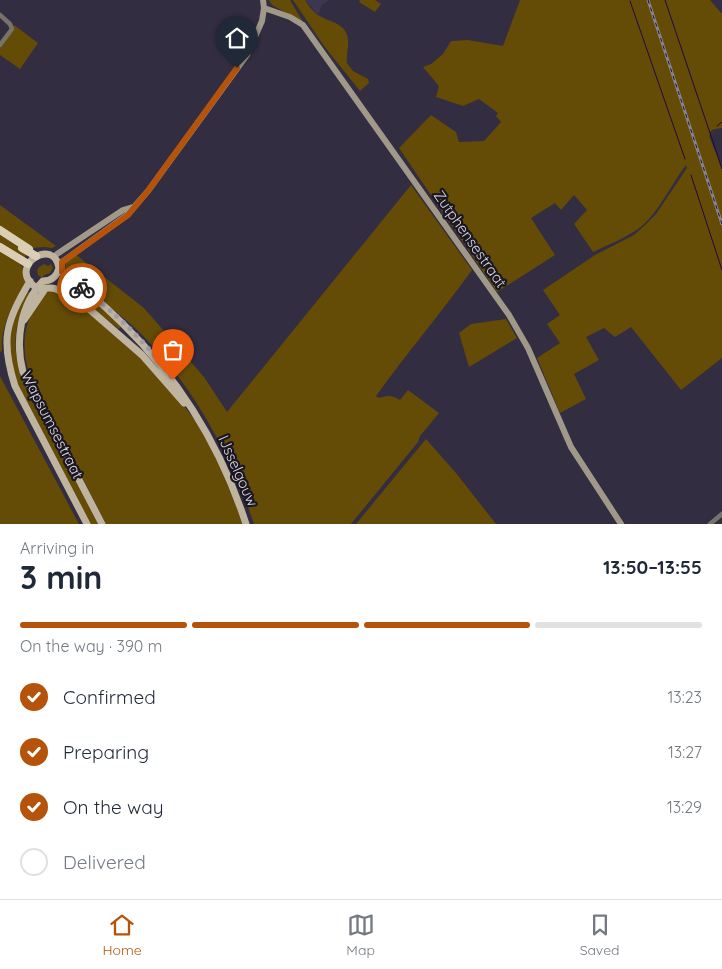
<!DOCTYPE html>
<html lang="en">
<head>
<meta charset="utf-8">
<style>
	:root { --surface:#fff; --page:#f2f2f3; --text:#1f2937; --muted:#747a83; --line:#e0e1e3; --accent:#b45309 }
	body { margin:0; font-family:Quicksand,sans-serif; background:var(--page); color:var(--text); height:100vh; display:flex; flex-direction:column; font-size:19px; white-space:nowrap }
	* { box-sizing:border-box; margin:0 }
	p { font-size:16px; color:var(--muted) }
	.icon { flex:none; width:28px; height:28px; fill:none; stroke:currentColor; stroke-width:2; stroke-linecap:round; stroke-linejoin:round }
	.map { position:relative; height:524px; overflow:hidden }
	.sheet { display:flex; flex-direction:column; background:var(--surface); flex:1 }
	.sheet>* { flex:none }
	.pin { position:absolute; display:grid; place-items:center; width:42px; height:42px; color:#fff; margin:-51px -21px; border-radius:50% 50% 50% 0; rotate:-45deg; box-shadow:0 0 5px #0007 }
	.pin .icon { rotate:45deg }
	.courier { position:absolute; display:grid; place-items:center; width:50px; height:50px; margin:-25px; border:4px solid #b45309; border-radius:50%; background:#fff; color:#222; box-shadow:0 1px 6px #0007 }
	.overview em { font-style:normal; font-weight:700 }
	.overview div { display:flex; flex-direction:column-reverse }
	.overview { display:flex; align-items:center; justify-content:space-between; height:85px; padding:0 20px }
	h1 { font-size:32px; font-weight:700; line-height:38px }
	.bar { display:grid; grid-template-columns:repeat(4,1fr); gap:8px 5px; align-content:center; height:60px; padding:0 20px }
	.bar i { height:6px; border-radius:4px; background:var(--line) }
	.bar .active { background:var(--accent) }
	.bar p { grid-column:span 4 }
	ol { padding:0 20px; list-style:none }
	li { display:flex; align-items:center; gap:15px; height:55px }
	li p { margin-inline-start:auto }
	li .icon { padding:5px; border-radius:50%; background:var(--accent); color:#fff; stroke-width:4 }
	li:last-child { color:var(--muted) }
	li i { width:28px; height:28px; border:2px solid var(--line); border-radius:50% }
	.menu { display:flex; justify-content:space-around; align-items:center; height:70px; border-top:1px solid var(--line); background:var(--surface); font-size:14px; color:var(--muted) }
	.menu a { display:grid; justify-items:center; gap:2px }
	.menu .active { color:var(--accent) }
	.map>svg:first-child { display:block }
	.built { fill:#3d3650 }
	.green { fill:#644b06 }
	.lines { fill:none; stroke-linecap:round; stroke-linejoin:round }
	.stream { stroke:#220742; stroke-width:1 }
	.street { stroke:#787369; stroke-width:4.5 }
	.secondary { stroke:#a09888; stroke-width:6 }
	.primary { stroke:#beb49f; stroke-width:7 }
	.highway { stroke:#daceb5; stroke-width:8 }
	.rail-casing { stroke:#888394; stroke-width:3 }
	.rail { stroke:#1a1720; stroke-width:1; stroke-dasharray:4; stroke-linecap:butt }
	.done { stroke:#a09cab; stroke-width:5; stroke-dasharray:0 9 }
	.route { stroke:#b45309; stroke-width:6 }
	.labels { text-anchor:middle; stroke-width:4.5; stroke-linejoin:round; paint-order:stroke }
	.street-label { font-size:15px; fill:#dad7e4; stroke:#1a1720 }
</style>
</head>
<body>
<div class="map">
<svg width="722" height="524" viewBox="0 0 722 524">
	<rect width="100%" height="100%" fill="#332d41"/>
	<!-- built -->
	<path class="built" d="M305 0H329L322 5 318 15Z"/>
	<!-- green -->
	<path class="green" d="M269 0H290L303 22 272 5Z
		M293 0H305C308 5 313 12 318 15 327 21 344 23 347 35 350 44 346 54 347 63L353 71 368 79 369 83 360 91 324 46Z
		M360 0H375L381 4 375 12 359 2Z
		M520 0H710L722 14V128L715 129 709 136 722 168V358L681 390 631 327 615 337 604 328 586 337 599 360 574 374 586 399 560 413 537 358 560 343 547 324 560 315 543 290 595 255 634 235 643 227 656 214 687 168 686 165C671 184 661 209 642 226 628 237 610 244 593 252L574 224 587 210 574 195 561 210 555 203 531 218 555 255 497 292 399 148 431 115 456 132 459 142 484 141 501 122 496 116 498 113 479 99 463 106 436 97 439 86 423 67 431 64 443 54 451 41 468 40 503 46Z
		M14 25 38 43 20 69 0 55V44Z
		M411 185 472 270C441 313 407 353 376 396L379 398C388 395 392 395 400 400L408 390 439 413 420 436 418 442 351 524H254C230 453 191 381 136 329 113 308 88 290 65 270L66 262 75 254 144 308 204 377 227 412Z
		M0 205 56 246 52 248 45 247 32 248 0 227Z
		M0 234 27 254 24 259 0 243Z
		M0 250 22 266 27 280C15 303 0 324 2 351L0 352Z
		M44 264 48 266 51 264 53 268 50 273 44 275 42 278 38 275 37 271 39 267Z
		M66 282 87 296 122 326 119 329 63 286Z
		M27 290 31 294C2 340 18 379 44 422 49 430 55 437 59 445 73 470 84 498 98 524H90L16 382 6 338Z
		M51 291 58 292 94 315 119 334 182 403 202 430 230 484 243 524H106L29 374C22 348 22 327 37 304 41 298 43 293 51 291Z
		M506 319 517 338 469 367 459 333 471 324Z
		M0 376 79 524H0Z
		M426 439 456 473 496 524H356Z"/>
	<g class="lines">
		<!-- stream -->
		<path class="stream" d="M665 0 710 133
			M630 1 685 159
			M717 126 722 122
			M713 130 710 133 722 169
			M691 175 722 270"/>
		<!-- street -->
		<path class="street" d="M0 15 10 24 12 29 0 45
			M710 524 722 514"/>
		<!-- secondary -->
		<path class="secondary" d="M263 0 264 8 290 17 303 25 509 315 528 348 571 447 621 524
			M57 254 123 210 133 207
			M62 262 127 215 148 191 247 55 262 21 264 8"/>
		<!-- primary -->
		<path class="primary" d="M62 272C70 280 81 285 89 293 101 303 112 313 123 324 181 381 221 447 246 524
			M30 281C6 322 0 339 15 386L87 524
			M81 302 142 355 184 403
			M83 305C73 301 66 293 56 289 49 286 42 291 34 286 8 266 54 236 59 268 57 276 52 281 43 281 20 305 15 341 23 372L102 524
			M24 320 45 289"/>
		<!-- highway -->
		<path class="highway" d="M0 230 29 249
			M0 247 28 264
			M22 248 36 256"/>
		<defs>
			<path id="rail" d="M648 0 722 224"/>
		</defs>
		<!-- rail casing -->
		<use href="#rail" class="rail-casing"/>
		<!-- rail -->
		<use href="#rail" class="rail"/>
	</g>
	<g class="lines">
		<!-- done -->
		<path class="done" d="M82 288C114 311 151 347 173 380"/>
		<!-- route -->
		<path class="route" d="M82 288 62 272V262L128 215 148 191 237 68"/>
	</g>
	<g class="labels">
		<!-- street labels -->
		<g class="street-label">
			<text transform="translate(470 239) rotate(55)" y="5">Zutphensestraat</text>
			<text transform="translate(52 425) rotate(63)" y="5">Wapsumsestraat</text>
			<text transform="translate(238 471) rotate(66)" y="5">IJsselgouw</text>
		</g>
	</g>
</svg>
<div class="pin" style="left:173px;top:380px;background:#ea580c"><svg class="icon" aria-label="bag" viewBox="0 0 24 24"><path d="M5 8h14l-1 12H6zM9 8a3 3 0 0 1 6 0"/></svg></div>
<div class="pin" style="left:237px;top:68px;background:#1f2937"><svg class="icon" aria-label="home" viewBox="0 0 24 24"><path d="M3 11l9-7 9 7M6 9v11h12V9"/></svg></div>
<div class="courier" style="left:82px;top:288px"><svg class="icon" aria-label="bike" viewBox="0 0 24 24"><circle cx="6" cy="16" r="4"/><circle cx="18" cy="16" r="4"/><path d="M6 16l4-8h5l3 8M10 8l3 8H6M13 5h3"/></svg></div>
</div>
<section class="sheet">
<div class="overview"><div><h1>3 min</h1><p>Arriving in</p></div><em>13:50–13:55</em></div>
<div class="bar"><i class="active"></i><i class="active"></i><i class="active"></i><i></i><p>On the way · 390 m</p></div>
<ol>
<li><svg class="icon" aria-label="check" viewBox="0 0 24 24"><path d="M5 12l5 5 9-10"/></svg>Confirmed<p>13:23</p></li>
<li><svg class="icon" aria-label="check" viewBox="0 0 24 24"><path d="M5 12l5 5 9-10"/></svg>Preparing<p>13:27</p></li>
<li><svg class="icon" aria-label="check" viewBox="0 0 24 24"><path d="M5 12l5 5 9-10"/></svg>On the way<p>13:29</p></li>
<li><i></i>Delivered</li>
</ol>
</section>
<nav class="menu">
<a class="active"><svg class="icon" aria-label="home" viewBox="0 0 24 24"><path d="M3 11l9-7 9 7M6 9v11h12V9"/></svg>Home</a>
<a><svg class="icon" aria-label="map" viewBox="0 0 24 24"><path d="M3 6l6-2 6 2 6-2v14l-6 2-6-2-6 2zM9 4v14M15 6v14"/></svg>Map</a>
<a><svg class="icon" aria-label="saved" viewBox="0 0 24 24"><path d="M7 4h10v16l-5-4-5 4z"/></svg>Saved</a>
</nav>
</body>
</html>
